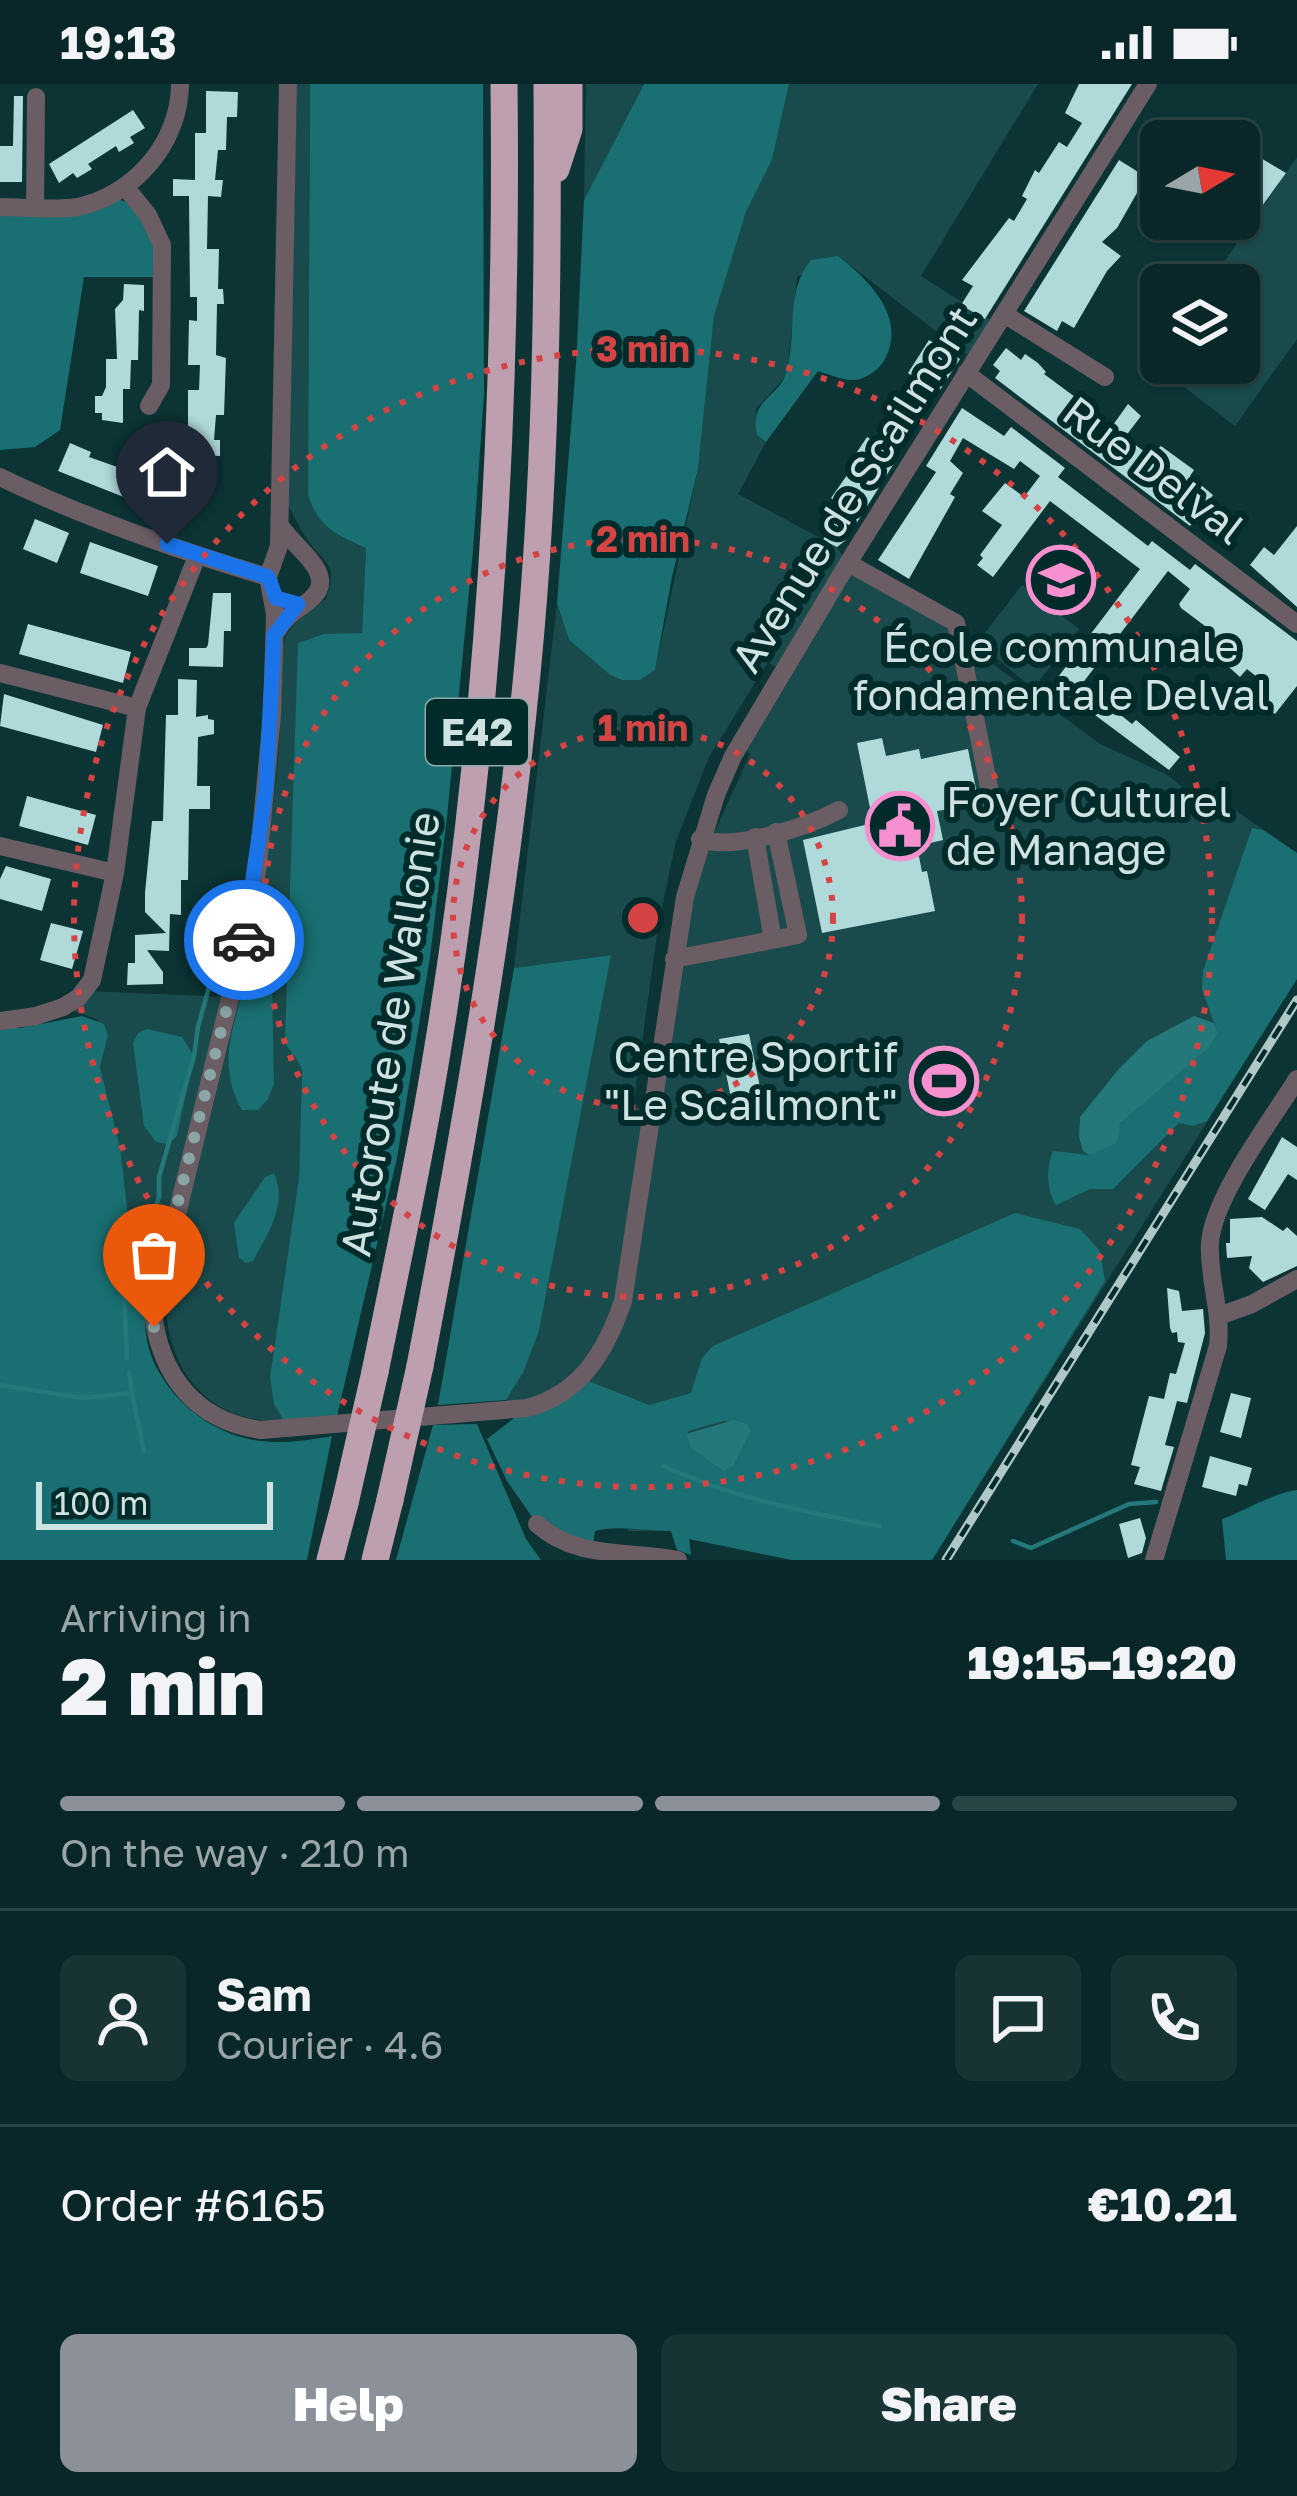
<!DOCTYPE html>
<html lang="en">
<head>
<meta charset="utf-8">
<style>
	:root { --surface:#092728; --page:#173334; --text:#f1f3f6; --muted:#99a5a8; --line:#294445; --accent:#8c9099 }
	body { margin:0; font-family:"Golos Text",sans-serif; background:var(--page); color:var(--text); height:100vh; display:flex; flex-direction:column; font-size:45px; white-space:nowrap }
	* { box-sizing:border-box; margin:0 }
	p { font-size:39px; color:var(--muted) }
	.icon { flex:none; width:66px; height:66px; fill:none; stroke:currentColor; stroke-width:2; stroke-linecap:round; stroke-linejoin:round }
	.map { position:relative; height:1476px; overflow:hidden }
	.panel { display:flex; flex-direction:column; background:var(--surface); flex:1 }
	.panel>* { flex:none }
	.needle { width:78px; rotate:80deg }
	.buttons { position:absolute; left:1140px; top:36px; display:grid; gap:24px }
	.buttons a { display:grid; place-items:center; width:120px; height:120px; border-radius:18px; background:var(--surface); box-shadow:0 3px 9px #0004,0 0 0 3px var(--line); font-size:60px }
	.scale { position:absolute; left:36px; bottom:30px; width:237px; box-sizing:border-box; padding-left:12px; border:6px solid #cee2e2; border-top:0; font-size:33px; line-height:42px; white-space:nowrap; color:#cee2e2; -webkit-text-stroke:9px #012a2b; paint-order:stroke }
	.pin { position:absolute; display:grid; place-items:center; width:102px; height:102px; color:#fff; margin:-123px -51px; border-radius:50% 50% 50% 0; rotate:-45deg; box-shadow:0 0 12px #0007 }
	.pin .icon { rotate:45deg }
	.courier { position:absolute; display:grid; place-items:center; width:120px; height:120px; margin:-60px; border:9px solid #1a73e8; border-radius:50%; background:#fff; color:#222; box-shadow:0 3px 15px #0007 }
	.summary em { font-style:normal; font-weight:800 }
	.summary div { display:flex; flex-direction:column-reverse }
	.summary { display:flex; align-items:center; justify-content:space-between; height:204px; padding:0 60px }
	h1 { font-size:78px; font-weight:800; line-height:90px }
	.bar { display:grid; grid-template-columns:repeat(4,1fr); gap:18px 12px; align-content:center; height:144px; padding:0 60px }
	.bar i { height:15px; border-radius:9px; background:var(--line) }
	.bar .current { background:var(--accent) }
	.bar p { grid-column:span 4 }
	.line { display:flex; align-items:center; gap:30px; padding:0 60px; border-top:3px solid var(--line) }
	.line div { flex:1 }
	.round { display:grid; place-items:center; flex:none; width:126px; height:126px; border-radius:18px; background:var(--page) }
	.primary-button { display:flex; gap:24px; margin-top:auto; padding:24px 60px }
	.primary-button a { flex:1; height:138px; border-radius:18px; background:var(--accent); color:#fff; font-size:48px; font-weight:800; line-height:138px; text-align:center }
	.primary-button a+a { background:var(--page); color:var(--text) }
	.status { display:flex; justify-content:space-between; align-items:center; height:84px; padding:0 60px; background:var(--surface); direction:ltr }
	.status svg { height:33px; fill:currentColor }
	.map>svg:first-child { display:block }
	.green { fill:#1a4b4c; fill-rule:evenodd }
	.forest { fill:#196f71; fill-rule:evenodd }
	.water { fill:#25787a }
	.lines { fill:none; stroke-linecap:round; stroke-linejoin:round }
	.stream { stroke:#25787a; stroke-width:4.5 }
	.building { fill:#b0d9da }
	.minor { stroke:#6a5d64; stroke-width:18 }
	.highway { stroke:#bd9fb0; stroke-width:27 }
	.rail-casing { stroke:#b0c7c7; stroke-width:9 }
	.rail { stroke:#012a2b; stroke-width:4.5; stroke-dasharray:14; stroke-linecap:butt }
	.highway-bridge { stroke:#bd9fb0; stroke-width:27 }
	.done { stroke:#8aa5a5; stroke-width:12; stroke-dasharray:0 21.6 }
	.route { stroke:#1a73e8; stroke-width:15 }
	.ring { fill:none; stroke:#d54444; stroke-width:6; stroke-dasharray:6 12 }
	.labels { text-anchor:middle; stroke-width:12; stroke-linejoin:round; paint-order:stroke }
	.shield { fill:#012a2b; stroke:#90abab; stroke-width:3 }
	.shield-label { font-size:39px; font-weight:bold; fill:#cee2e2 }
	.street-label { font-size:42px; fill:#cee2e2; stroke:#012a2b }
	.poi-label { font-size:42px; fill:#cee2e2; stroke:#012a2b }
	.centre { fill:#d54444; stroke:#012a2b; stroke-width:6 }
	.ring-label { font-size:36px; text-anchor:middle; font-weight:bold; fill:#d54444; stroke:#012a2b; stroke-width:12; stroke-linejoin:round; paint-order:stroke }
</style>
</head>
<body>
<div class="status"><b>19:13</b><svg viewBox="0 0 49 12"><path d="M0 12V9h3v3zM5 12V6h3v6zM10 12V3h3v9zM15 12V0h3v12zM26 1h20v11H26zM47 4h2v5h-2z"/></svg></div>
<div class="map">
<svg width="1297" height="1476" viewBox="0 0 1297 1476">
	<rect width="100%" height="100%" fill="#0c3435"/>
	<!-- green -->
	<path class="green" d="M297 0H310L308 411C319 443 335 452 366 464L362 550H324L289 967 299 974 302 986 299 1093 270 1293 284 1337C205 1340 162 1280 166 1206 211 1026 264 847 279 661 281 636 278 570 286 552 294 536 312 524 326 515 339 478 324 480 307 455 299 444 294 431 287 420Z
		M586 0H644L584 116Z
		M789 0H1038L921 192 997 240 974 276 838 172 797 193 787 291 756 325 757 351 766 358 738 410 837 463 848 479 956 539 961 556 1100 660 1166 690 1193 712 1212 710 1297 769V895L932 1476H792L689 1455 691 1471 677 1466 671 1447H629L526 1326 506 1328V1316L523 1289 539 1247 610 871 514 884 557 519 569 556 609 590 655 586 698 385 714 232 746 128 772 76ZM768 578 783 588 740 661 750 670 685 813 649 1025 633 1023 658 843 676 757 709 673Z
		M1297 73V255L1235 342 1153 279 1161 268V279H1239V201H1208Z
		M1022 501 1079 545 1033 605 978 558Z
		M85 907 230 913 162 1183 152 1161 129 1138 120 1063 100 983 108 952 96 935 63 923Z"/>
	<!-- forest -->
	<path class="forest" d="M310 0H483L484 310 473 466 447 733 430 873 397 1074 337 1332 284 1337 274 1320 270 1293 299 1093 302 986C298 973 290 970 285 958L298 559 324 550 362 549 366 464C336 451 319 444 308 411Z
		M644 0H789L772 76 746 128 714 232 698 385 672 493 655 586 640 596H622L609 590 569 556 557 519 576 280 584 116Z
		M117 115C154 124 156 162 159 193H84L60 346 35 363 0 366V130Z
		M838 172C869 196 907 233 885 275 880 285 866 295 855 296 844 297 828 290 818 287L766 358 757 351C749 313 780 315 787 286 797 248 785 207 811 176Z
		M1252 744 1263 746 1297 769V895L1207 1037 1193 1042 1179 1039 1113 1105H1090L1056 1121C1046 1105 1046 1083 1053 1067L1089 1071 1128 1031 1210 963 1218 949 1202 906 1203 887Z
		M611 871 539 1247 523 1289 506 1316 438 1321 514 884Z
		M257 887 265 888 272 899 274 1000 268 1015 258 1026H242C216 980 234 943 246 895Z
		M82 932 104 940 108 952 100 983 120 1063 129 1138 152 1161 162 1183C157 1197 148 1213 146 1227 138 1287 194 1344 249 1355 276 1361 305 1357 332 1352L307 1476H0V944H20Z
		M147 945 182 953 194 972 177 1052 169 1060 156 1058 144 1042 133 959 138 949Z
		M274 1089C288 1119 268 1150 253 1177L246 1179 239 1174 234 1139 265 1093Z
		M1015 1129 1080 1145 1100 1167 1105 1197 932 1476H792L689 1455 691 1471 677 1466 671 1447C646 1447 618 1441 595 1447L592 1468 537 1440 507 1397 487 1355 527 1324 581 1294 649 1321 691 1309 702 1274 713 1262ZM723 1337 747 1340 751 1347 734 1381C716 1374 685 1369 688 1347Z
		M477 1340 526 1455 541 1476H396L433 1341Z
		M1297 1406V1476H1226L1222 1435C1244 1427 1275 1408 1297 1406Z"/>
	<!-- water -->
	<path class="water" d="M1194 932 1214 939 1218 949 1210 963 1120 1039 1117 1059 1089 1071 1083 1067 1079 1053 1080 1033 1118 986 1147 957Z
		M734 1336 747 1340 751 1347 734 1381 724 1387 691 1364 686 1350Z"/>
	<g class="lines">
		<!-- stream -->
		<path class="stream" d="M127 1274 124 1210 159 1113V1093L194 972 198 943 223 852
			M129 1289 132 1307
			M0 1301 82 1314 132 1309 144 1368
			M663 1382C733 1414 804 1428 880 1442
			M1013 1457 1031 1464 1129 1420 1156 1418"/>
	</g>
	<!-- building -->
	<path class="building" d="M1079 0H1132L985 235 961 221 973 202 962 196 1009 134 1014 137 1027 115 1022 112 1035 86 1039 89 1059 58 1067 63 1082 39 1065 29Z
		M206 7 238 8 237 33H227L226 66H218L215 96H223L221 113 208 112 207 165H219L218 205H223L224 220H217L216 271 226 274 224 331H216L214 356H220V372L188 371V306H199L200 281H188L189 236 197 237V213H190L189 112H173V95L195 96V49H206Z
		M14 12H23L22 98H0V62H13Z
		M133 26 145 44 130 53 134 59 119 68 116 62 88 80 92 85 77 94 73 89 59 99 49 80Z
		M1239 61 1286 89 1252 136 1239 127Z
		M1152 74 1161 79V95L1153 110 1141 102 1117 144 1102 158 1121 172 1107 187 1074 244 1062 237 1057 247 1024 227 1119 76 1143 91Z
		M124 200 144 201V227L139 226 138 276H131L130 305H123V339L102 336V329H95V312H102L106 303V275H117L115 225 123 216Z
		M929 256 960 275 938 309 908 289Z
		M1006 264 1021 276 1025 270 1038 279 1046 288 1044 290 1075 313 1078 325 1108 348 1128 320 1141 332 1125 353 1150 372 1161 362 1194 386 1190 392 1213 411 1190 442 995 294 1000 287 993 281Z
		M962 324 1004 352 1011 343 1065 384 1058 393 1148 462 1152 457 1190 486 1195 480 1297 557V602L1275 630 1258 616 1268 602 1247 585 1240 593 1203 560 1213 548 1181 524 1179 520 1190 505 1168 487 1082 600 1132 640 1136 636 1180 673 1169 686 1072 614 1068 620 1049 605 1140 485 1050 417 993 493 977 481 983 474 980 471 1002 441 982 427 1005 399 1024 413 1040 392 1020 377 1014 385 963 354 950 377 963 389 950 410 955 413 909 495 878 476 936 388 926 382Z
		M867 353 898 373 846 456 837 463 823 456 836 434 832 431 838 419 831 414 857 377 853 374Z
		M70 359 91 368 89 373 123 385 121 392 165 408 159 427 58 387Z
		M35 435 69 449 57 479 23 465Z
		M1297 442V523L1250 481 1264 463 1274 471Z
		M90 458 158 482 148 512 80 489Z
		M213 509H231V547H224L223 583 189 582V564H206L208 561Z
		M28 540 131 568 123 599 19 570Z
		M178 595 197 596 196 633 208 631V635L214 636V650L198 653 197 702H210V725H189L188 796H181V831L170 830 169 867 147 866 163 888V900L127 901 128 879H135V851L166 849 145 828V809L152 737H163L166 631H178Z
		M4 610 103 641 96 668 0 642Z
		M882 654 886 672 919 665 921 675 968 665 979 720 937 727 943 756 917 762 922 788 927 787 935 827 822 849 803 756 873 739 857 659Z
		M27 712 96 731 88 761 19 742Z
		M6 782 51 795 42 827 0 815V795Z
		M51 839 83 847 72 885 40 876Z
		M749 950 761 1008 731 1014 719 955Z
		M1282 1053 1297 1063V1096L1288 1090 1265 1126 1248 1115Z
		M1262 1133 1283 1147 1287 1143 1297 1152V1182L1263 1198 1249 1184 1252 1172 1227 1174 1226 1159H1230V1135Z
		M1167 1204 1179 1207 1182 1227 1203 1225 1205 1249 1187 1319 1177 1317 1165 1361 1174 1363 1161 1407 1134 1400 1140 1383 1131 1381 1149 1312 1164 1315 1170 1289 1176 1290 1185 1259 1178 1258 1177 1248 1172 1249 1170 1244Z
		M1231 1309 1251 1314 1241 1354 1220 1348Z
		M1210 1372 1252 1384 1247 1402 1239 1400 1236 1412 1202 1403Z
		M1140 1434 1146 1454 1142 1469 1128 1474 1119 1440Z"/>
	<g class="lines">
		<!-- minor -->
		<path class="minor" d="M288 0 279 462 268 493 275 530 272 631 258 781 244 857 153 1228C160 1292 196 1337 261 1346L527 1324C581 1310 606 1267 623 1217L685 813 716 711 733 672 848 479 1148 0
			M126 104 148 131 162 161 161 301 149 322
			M0 123C25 123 53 127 77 123 134 112 180 58 180 0
			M35 124 36 13
			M1004 230 1105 293
			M966 289 1297 540
			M0 393C85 434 177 466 268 493
			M848 479 956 539 993 723
			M277 547C287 529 299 526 312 514 339 489 291 462 280 441
			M0 589 137 624
			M755 753 773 856
			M700 755C734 767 807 743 839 726
			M0 762 115 789
			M674 875 798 851 776 748
			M0 937 36 932 63 923 78 914 92 896 115 789 137 624 197 472
			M1219 1232 1252 1220 1297 1195
			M537 1440C577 1476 628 1466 678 1476
			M1154 1476 1218 1262C1222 1227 1208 1194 1210 1159 1213 1113 1271 1037 1297 995"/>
		<!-- highway -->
		<path class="highway" d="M556 85 569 45V0
			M420 1282C469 1026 514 769 534 509 547 340 548 170 547 0
			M375 1288C393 1199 412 1110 428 1021 488 684 508 341 504 0
			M330 1476 345 1419
			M375 1476 390 1416"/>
		<defs>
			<path id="rail" d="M946 1476 1297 916"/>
		</defs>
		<!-- rail casing -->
		<use href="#rail" class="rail-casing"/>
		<!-- rail -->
		<use href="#rail" class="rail"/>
		<!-- highway-bridge -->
		<path class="highway-bridge" d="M390 1416 420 1282
			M345 1419 375 1288"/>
	</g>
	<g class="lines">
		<!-- done -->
		<path class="done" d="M154 1243V1213L244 856"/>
		<!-- route -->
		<path class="route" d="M167 460 268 493 276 514 298 520 274 551 266 704 244 856"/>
	</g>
	<!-- distance rings -->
	<g class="ring">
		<circle cx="643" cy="834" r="190"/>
		<circle cx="643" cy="834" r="379"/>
		<circle cx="643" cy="834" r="569"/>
	</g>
	<!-- icons -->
	<defs>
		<symbol id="school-ring" viewBox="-11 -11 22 22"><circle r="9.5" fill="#012a2b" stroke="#f690cf" stroke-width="1.5"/><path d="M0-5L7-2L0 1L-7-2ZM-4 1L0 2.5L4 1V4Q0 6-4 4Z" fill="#f690cf"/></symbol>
		<symbol id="civic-ring" viewBox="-11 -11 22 22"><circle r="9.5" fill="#012a2b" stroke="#f690cf" stroke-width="1.5"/><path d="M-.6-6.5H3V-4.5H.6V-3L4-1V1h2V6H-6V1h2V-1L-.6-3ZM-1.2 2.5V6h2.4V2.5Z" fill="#f690cf"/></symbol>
		<symbol id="stadium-ring" viewBox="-11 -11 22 22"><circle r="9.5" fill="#012a2b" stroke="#f690cf" stroke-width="1.5"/><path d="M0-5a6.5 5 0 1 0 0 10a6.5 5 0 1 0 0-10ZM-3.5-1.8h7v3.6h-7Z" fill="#f690cf"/></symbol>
	</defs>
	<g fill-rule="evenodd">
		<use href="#school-ring" x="1023" y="458" width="76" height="76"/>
		<use href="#civic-ring" x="862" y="704" width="76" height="76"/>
		<use href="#stadium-ring" x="906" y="959" width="76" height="76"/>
	</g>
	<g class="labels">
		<!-- shield labels -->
		<rect class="shield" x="426" y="615" width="102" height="66" rx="9"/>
		<g class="shield-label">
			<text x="477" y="662">E42</text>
		</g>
		<!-- street labels -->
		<g class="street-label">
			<text transform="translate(1154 386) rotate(37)" y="15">Rue Delval</text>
			<text transform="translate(854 405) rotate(-58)" y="15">Avenue de Scailmont</text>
			<text transform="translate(390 950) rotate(-81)" y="15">Autoroute de Wallonie</text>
		</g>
		<!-- poi labels -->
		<g class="poi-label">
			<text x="1061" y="578">École communale<tspan x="1061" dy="48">fondamentale Delval</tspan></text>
			<text x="946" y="733" text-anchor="start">Foyer Culturel<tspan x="946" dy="48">de Manage</tspan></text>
			<text x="898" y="988" text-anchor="end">Centre Sportif<tspan x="898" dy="48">"Le Scailmont"</tspan></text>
		</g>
	</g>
	<circle cx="643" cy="834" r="18" class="centre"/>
	<g class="ring-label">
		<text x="643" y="278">3 min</text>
		<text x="643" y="468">2 min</text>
		<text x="643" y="657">1 min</text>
	</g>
</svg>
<div class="buttons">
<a><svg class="needle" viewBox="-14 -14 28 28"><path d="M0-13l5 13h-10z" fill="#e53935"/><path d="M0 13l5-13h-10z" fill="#99a5a8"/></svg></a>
<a><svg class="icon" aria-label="layers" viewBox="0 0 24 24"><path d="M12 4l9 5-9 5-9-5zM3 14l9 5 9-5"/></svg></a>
</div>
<div class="scale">100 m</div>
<div class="pin" style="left:154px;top:1243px;background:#ea580c"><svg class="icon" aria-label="bag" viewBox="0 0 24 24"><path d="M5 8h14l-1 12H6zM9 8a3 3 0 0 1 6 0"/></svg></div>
<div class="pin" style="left:167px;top:460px;background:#1f2937"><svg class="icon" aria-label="home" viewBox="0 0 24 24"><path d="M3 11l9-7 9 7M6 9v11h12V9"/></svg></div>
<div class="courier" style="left:244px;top:856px"><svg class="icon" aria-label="car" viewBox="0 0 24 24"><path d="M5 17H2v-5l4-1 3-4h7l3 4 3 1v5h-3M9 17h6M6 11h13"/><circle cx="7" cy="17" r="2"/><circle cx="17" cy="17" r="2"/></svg></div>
</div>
<section class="panel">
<div class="summary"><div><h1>2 min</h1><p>Arriving in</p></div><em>19:15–19:20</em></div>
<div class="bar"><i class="current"></i><i class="current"></i><i class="current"></i><i></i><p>On the way · 210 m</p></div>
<div class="line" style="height:216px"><a class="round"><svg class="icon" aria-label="person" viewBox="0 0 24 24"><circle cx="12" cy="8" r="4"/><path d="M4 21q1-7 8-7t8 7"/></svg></a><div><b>Sam</b><p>Courier · 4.6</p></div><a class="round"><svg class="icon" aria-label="chat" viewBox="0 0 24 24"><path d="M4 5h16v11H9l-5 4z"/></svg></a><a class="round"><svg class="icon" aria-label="phone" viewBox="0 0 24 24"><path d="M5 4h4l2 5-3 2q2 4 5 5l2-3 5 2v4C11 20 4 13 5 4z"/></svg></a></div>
<div class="line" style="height:156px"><div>Order #6165</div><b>€10.21</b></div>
<div class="primary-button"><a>Help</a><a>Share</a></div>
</section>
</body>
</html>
